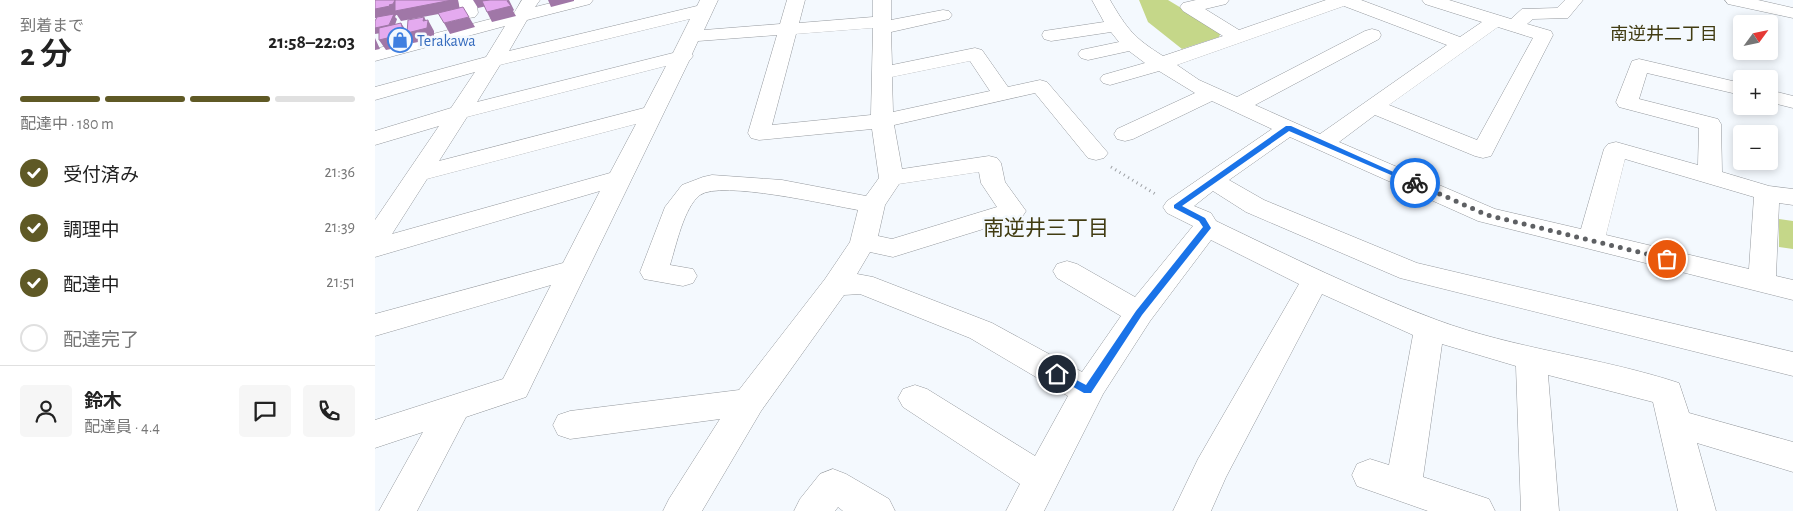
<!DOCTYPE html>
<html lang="ja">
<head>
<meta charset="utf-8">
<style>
	:root { --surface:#fff; --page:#f6f6f6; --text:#222; --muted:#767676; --line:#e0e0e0; --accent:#5f5925 }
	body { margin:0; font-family:"Alegreya Sans","Noto Sans JP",sans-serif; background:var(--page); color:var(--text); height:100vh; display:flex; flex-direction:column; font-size:19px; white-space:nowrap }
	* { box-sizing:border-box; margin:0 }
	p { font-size:16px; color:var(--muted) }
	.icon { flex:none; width:28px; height:28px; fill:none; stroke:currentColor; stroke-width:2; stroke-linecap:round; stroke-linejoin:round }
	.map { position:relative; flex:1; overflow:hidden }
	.drawer { display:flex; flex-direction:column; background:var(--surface); width:375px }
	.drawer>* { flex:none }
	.needle { width:32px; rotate:57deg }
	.tools { position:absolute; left:1358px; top:15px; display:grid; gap:10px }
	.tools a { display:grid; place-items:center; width:45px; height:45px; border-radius:5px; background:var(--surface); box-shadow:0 2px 8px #0003; font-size:25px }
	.pin { position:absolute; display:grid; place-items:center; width:42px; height:42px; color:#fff; margin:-21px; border:2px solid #fff; border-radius:50%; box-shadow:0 1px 5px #0007 }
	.courier { position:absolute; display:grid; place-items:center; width:50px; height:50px; margin:-25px; border:4px solid #1a73e8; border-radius:50%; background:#fff; color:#222; box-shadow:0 1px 6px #0007 }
	.overview em { font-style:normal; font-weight:600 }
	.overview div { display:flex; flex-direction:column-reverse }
	.overview { display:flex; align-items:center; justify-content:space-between; height:85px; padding:0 20px }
	h1 { font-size:32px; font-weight:600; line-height:38px }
	.bar { display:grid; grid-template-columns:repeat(4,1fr); gap:8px 5px; align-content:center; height:60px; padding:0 20px }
	.bar i { height:6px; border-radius:4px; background:var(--line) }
	.bar .current { background:var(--accent) }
	.bar p { grid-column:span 4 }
	.line { display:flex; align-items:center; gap:12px; padding:0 20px; border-top:1px solid var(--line) }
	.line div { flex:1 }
	.round { display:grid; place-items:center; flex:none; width:52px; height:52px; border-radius:5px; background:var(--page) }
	ol { padding:0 20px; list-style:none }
	li { display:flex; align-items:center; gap:15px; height:55px }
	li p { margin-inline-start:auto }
	li .icon { padding:5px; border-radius:50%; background:var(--accent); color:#fff; stroke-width:4 }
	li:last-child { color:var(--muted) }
	li i { width:28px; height:28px; border:2px solid var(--line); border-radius:50% }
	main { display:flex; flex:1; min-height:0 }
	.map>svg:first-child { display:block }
	.green { fill:#c5d789 }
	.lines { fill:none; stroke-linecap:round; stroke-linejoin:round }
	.minor-casing { stroke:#95999e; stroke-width:1 }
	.path { stroke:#9da0a4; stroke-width:3; stroke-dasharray:1 4; stroke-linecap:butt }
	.minor { fill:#fff; fill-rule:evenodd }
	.shaded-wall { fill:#a077a7 }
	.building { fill:#e4aaef; stroke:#a077a7 }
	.route { fill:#1a73e8 }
	.done { stroke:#5e6063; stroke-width:5; stroke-dasharray:0 9 }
	.labels { text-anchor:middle; stroke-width:5; stroke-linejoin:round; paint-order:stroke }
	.far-shop-label { font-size:16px; fill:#366cbe; stroke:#f4f9fe; text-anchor:start }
	.far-neighbourhood-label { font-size:18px; fill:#413c12; stroke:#f4f9fe }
	.neighbourhood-label { font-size:21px; fill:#413c12; stroke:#f4f9fe }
</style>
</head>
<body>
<main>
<section class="drawer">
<div class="overview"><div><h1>2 分</h1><p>到着まで</p></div><em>21:58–22:03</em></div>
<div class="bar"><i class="current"></i><i class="current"></i><i class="current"></i><i></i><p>配達中 · 180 m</p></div>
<ol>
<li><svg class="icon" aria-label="check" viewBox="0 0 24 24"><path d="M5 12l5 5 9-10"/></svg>受付済み<p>21:36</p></li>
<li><svg class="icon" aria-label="check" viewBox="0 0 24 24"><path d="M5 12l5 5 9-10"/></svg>調理中<p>21:39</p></li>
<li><svg class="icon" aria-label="check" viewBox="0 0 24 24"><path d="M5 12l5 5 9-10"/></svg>配達中<p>21:51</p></li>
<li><i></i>配達完了</li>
</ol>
<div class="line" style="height:90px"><a class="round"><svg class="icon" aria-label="person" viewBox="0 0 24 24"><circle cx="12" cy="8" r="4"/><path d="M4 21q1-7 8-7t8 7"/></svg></a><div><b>鈴木</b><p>配達員 · 4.4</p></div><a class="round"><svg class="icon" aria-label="chat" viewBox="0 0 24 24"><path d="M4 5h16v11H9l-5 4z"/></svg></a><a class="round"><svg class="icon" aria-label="phone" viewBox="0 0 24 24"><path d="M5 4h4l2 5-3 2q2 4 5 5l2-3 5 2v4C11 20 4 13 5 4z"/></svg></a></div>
</section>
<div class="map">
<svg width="1418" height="511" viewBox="0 0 1418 511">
	<rect width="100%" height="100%" fill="#f4f9fe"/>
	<!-- green -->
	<path class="green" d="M764 0H793L846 32 844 37 807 49 773 22Z
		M1404 219 1418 221V249L1404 247Z"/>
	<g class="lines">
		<defs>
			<path id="minor" d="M83 0H101L103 13 100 17 94 18 88 17 85 13Z
				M147 0H165L160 7 188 0H218L215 4 152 20 134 51 322 6 325 0H343L329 30 405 24 412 0H430L424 23 498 17V0H516V20L568 10 574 11 577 15 574 19 516 32 517 65 600 48 607 50 633 87 665 80 672 82 733 153 729 158 721 160 713 158 660 93 519 125 527 169 614 156 622 158 626 163 630 182 651 211 647 217 518 257 495 252 482 274 498 277 617 323 707 372 746 316 682 278 678 271 682 264 692 261 702 264 760 297 818 226 792 213 788 207 792 201 897 129 837 101 758 139 750 141 742 139 739 134 742 129 820 93 784 71 735 85 728 83 725 79 728 75 770 63 754 51 713 60 706 58 703 54 706 50 744 42 736 32 676 41 669 39 667 35 669 31 729 22 717 0H735C752 29 759 38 788 56L848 36 808 11 805 7 808 3 821 0H854L851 4 830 9 864 30 951 0H986L1085 37 1107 22 1050 4 1047 0H1074L1136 19 1147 9 1182 8 1190 0H1208L1193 18 1158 19 1152 24 1176 31 1178 35 1116 156 1108 158 1100 156 1000 115 964 142 1120 209 1206 229 1229 149 1233 144 1241 142 1323 165 1324 128 1244 107 1241 102 1257 61 1264 59 1366 83V95L1272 73 1264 99 1343 119 1346 124 1347 172 1394 186 1418 189V205L1404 203 1401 276 1418 280V300L1103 221 915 137 854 180 889 200 1042 263 1418 352V376L1025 278 871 212 838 191 819 206 836 213 841 221C914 256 987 292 1062 320 1140 349 1225 357 1304 383L1314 413 1418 442V472L1322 443 1341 511H1303L1278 402 1173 375 1184 511H1146L1141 366 1067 344 1048 477 1114 499 1120 511H1053L982 486 977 475 982 464 995 459 1014 465 1038 335 947 294 851 477 836 511H798L823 459 924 284 836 240 775 321 728 394 669 511H631L645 484 528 407 523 398 528 389 540 385 552 389 660 456 693 396 595 338 485 294 469 295 386 411 327 511H288L294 499 345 419 195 439 183 435 178 425 183 415 195 411 364 390 450 279 475 242 483 210C454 205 346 180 325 195 309 207 301 246 295 265L318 269 322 276 318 283 308 286 269 279 265 272 290 207 307 185 328 177 337 175 407 180 491 196 504 178 497 129 384 140 376 138 373 133 402 35 323 41 317 54 318 56 314 61 151 397 91 417 42 511H4L48 432 0 448V420L128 379 176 285 0 336V314L188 263 225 191 0 257V220L64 126 0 145V131L76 108 100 72 0 100V87L111 57 130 26 0 61V49L139 13ZM969 6 1072 45 945 134 880 105 1004 39 1006 35 1004 31 997 29 990 31 862 97 824 80 802 65ZM315 19 298 53 102 102 125 65ZM1123 27 1158 38 1102 140 1014 105ZM498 28 496 115 397 125 421 34ZM595 61 615 91 518 112 517 77ZM291 66 269 108 64 161 92 117ZM261 124 235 173 17 234 52 179ZM1250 159 1379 197 1374 269 1231 235ZM604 172 606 183 622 207 517 239 503 236 510 205 524 184Z
				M1350 0H1383L1418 8V18L1353 4Z
				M1394 90 1418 96V108L1394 102Z
				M458 469 471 474 514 499 520 511H468L463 507 460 511H419L425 499 445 474Z"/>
		</defs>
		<!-- minor casing -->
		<use href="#minor" class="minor-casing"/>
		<!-- path -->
		<path class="path" d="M736 167 782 195"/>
		<!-- minor -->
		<use href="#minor" class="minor"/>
	</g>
	<!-- shaded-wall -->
	<path class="shaded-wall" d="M0 0H83L85 10 26 21 22 15H21L20 17 22 19 18 31 0 34V28L4 18H0Z
		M98 0H129V2L103 8Z
		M134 0 139 10 138 11 141 16 117 22 112 12Z
		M173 0H199V1L176 7Z
		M49 17 53 24V20L59 31V39L38 43 33 34 36 45 11 50 4 40 26 23 32 32Z
		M94 17 100 27 75 34 69 23Z
		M0 38 5 49 0 50Z"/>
	<!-- building -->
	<path class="building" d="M0 0H20L18 4 14 5 15 6 0 9Z
		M20 0H77L20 11Z
		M115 0H134L132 1 136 6 112 12 107 1Z
		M88 7 94 17 69 23 63 13Z
		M19 14 14 25 0 28V21L2 17Z
		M49 17 48 21 53 20 52 28 32 33 33 20Z
		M26 23 29 34 4 40V28Z"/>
	<!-- route -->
	<path class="route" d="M911 126H916L1043 183 1037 184 914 131 807 206 830 218 836 228 767 315 716 393H709L679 376 677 374 682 370 711 385 761 311 828 227 824 221 799 208V205Z"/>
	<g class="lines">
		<!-- done -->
		<path class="done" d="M1040 183 1112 215 1292 259"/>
	</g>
	<!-- icons -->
	<defs>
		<symbol id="shop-ring" viewBox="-11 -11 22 22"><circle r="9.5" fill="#f4f9fe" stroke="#3f7fe0" stroke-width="1.5"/><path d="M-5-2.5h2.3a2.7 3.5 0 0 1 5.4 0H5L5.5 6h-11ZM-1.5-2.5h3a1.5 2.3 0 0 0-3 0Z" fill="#3f7fe0"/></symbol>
	</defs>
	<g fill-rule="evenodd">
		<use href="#shop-ring" x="11" y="26" width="28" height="28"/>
	</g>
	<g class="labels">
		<!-- far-shop labels -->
		<g class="far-shop-label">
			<text x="42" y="46">Terakawa</text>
		</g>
		<!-- far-neighbourhood labels -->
		<g class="far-neighbourhood-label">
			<text x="1289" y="40">南逆井二丁目</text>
		</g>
		<!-- neighbourhood labels -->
		<g class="neighbourhood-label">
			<text x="671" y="235">南逆井三丁目</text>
		</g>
	</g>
</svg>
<div class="tools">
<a><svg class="needle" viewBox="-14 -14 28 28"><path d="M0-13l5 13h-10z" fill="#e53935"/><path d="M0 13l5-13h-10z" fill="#767676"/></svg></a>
<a>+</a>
<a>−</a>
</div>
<div class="pin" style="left:1292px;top:259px;background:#ea580c"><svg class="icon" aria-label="bag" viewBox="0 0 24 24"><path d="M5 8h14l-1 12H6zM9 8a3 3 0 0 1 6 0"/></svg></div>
<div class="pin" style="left:682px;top:374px;background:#1f2937"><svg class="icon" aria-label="home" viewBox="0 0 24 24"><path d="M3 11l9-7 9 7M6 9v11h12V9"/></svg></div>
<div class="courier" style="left:1040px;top:183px"><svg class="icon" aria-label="bike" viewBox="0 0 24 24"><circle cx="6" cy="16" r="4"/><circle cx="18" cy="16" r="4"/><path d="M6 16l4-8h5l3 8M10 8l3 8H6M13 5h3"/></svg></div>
</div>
</main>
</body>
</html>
